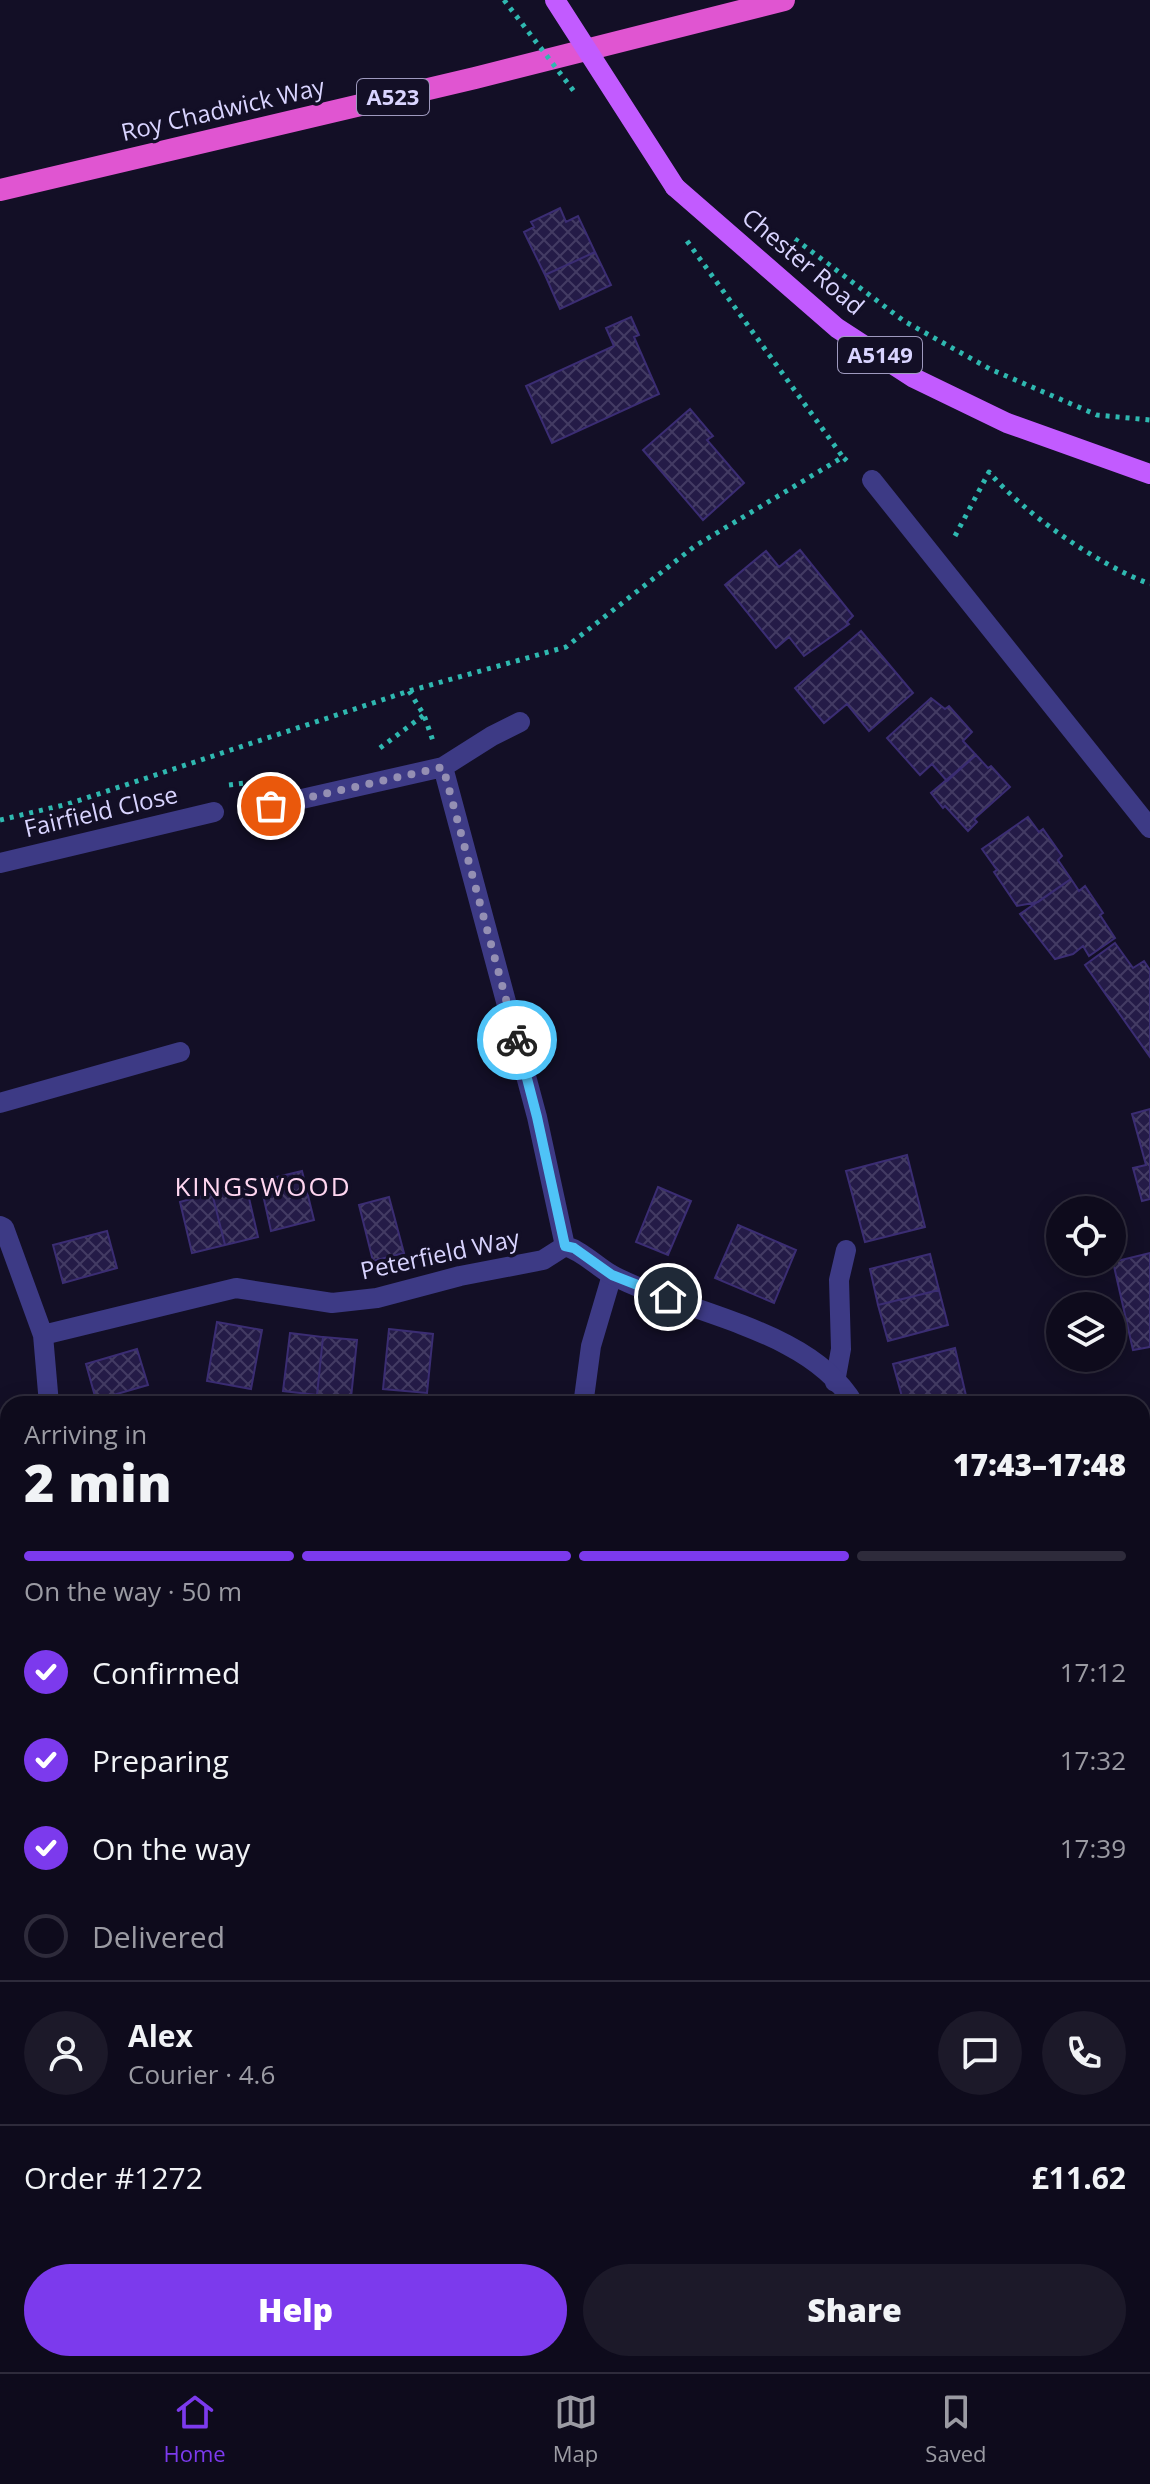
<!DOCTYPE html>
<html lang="en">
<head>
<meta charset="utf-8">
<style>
	:root { --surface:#0e0b1c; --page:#1c1929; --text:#f1f3f6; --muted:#9b9ba3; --line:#2e2b3b; --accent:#7c3aed }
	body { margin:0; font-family:"Open Sans",sans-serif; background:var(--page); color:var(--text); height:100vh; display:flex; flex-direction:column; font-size:30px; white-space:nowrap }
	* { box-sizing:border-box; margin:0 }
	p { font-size:26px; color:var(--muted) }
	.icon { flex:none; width:44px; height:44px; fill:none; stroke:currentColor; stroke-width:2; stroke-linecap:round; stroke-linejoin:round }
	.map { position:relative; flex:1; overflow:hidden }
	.side { position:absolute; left:0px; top:1396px; width:1150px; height:976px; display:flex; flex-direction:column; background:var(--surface); border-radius:24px 24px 0 0; box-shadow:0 4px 20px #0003,0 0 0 2px var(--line) }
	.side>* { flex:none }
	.controls { position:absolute; left:1046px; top:1196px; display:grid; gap:16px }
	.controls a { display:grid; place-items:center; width:80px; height:80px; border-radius:50%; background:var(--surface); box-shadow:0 4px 20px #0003,0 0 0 2px var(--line); font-size:40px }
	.pin { position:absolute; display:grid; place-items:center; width:68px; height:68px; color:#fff; margin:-34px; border:4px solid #fff; border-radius:50%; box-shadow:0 2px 8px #0007 }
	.courier { position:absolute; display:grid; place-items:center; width:80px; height:80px; margin:-40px; border:6px solid #4fc3f7; border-radius:50%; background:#fff; color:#222; box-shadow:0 2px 10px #0007 }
	.summary em { font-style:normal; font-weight:800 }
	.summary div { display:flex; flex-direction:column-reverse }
	.summary { display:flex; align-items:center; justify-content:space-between; height:136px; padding:0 24px }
	h1 { font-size:52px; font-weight:800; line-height:60px }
	.bar { display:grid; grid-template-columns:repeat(4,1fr); gap:12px 8px; align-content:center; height:96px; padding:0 24px }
	.bar i { height:10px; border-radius:6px; background:var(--line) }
	.bar .selected { background:var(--accent) }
	.bar p { grid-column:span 4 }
	.line { display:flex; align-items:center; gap:20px; padding:0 24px; border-top:2px solid var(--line) }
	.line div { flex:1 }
	.round { display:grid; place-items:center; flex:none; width:84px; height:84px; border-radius:42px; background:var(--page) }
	ol { padding:0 24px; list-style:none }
	li { display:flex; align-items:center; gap:24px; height:88px }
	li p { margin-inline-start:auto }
	li .icon { padding:8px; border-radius:50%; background:var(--accent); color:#fff; stroke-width:4 }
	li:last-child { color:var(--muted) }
	li i { width:44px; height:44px; border:4px solid var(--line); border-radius:50% }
	.action { display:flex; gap:16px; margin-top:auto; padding:16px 24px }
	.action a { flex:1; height:92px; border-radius:48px; background:var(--accent); color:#fff; font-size:32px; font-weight:800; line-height:92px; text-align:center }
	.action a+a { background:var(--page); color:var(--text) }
	.tab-bar { display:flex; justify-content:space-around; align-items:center; height:112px; border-top:2px solid var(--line); background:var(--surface); font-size:22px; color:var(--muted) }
	.tab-bar a { display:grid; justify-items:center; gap:4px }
	.tab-bar .selected { color:var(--accent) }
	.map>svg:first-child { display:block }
	.grass { fill:#12302f }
	.building { fill:url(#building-cross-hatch); stroke:#3b2d73; stroke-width:2 }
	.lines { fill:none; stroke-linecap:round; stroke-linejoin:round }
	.path { stroke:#2fb8b0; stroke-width:5; stroke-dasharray:4 6; stroke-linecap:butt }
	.service { stroke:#3d3a85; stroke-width:20 }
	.minor { stroke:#3d3a85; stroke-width:20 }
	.primary { stroke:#c25bff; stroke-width:20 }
	.trunk { stroke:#e055d1; stroke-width:22 }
	.path-bridge { stroke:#2fb8b0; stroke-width:5; stroke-dasharray:4 6; stroke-linecap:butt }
	.primary-bridge { stroke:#c25bff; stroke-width:20 }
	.done { stroke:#948fb3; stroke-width:8; stroke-dasharray:0 14.4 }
	.route { stroke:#4fc3f7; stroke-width:10 }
	.labels { text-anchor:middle; stroke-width:7; stroke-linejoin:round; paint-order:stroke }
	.shield { fill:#130f26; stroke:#9e99be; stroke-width:2 }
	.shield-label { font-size:22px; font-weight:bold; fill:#d9d4ff }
	.street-label { font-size:24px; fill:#d9d4ff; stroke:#130f26 }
	.neighbourhood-label { font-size:26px; letter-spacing:2px; fill:#ffd6f0; stroke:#130f26 }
</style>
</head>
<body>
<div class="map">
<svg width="1150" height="2372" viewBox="0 0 1150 2372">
	<defs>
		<pattern id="building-cross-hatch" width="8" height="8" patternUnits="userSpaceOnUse" patternTransform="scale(2)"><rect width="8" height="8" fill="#241b47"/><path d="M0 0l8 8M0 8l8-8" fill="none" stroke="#433b63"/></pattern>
	</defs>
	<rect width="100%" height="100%" fill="#130f26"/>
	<!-- grass -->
	<path class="grass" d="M0 1861 8 1878V2070L0 2052Z"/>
	<!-- building -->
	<path class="building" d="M560 208 566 222 578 216 595 252 545 275 524 232 534 227 531 222Z
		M595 252 611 285 560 309 545 275Z
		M631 317 639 335 634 337 659 394 552 443 526 386 614 346 606 328Z
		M690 409 713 436 707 440 744 483 703 520 643 450Z
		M800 550 853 616 847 622 849 624 804 656 789 637 776 648 725 585 766 551 779 567Z
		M861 631 913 693 869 731 847 704 824 723 795 688Z
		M931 698 945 709 949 706 972 732 963 741 976 755 947 781 932 764 920 775 887 738Z
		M976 755 988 768 991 766 1010 787 974 819 977 822 968 831 945 806 943 808 931 793Z
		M1028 817 1039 832 1043 829 1062 856 1058 860 1071 879 1038 902 1017 906 994 872 997 870 982 849Z
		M1071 879 1079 891 1085 886 1103 913 1100 915 1115 938 1089 956 1083 946 1073 954 1055 959 1020 914Z
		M1115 943 1133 968 1144 961 1150 970V1057L1085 965Z
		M1150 1109V1199L1142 1201 1133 1168 1146 1165 1132 1114Z
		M907 1155 925 1227 865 1242 846 1171Z
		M302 1171 314 1220 271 1231 260 1181Z
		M246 1185 258 1237 225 1245 212 1193Z
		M658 1187 691 1201 668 1255 636 1242Z
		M212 1193 225 1245 192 1253 180 1202Z
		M389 1197 404 1253 373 1261 359 1205Z
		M738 1225 796 1250 774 1303 715 1278Z
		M107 1231 117 1268 63 1283 53 1245Z
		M1150 1253V1347L1133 1350 1113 1262Z
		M930 1254 939 1290 878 1305 870 1269Z
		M939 1290 948 1325 888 1341 878 1305Z
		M217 1322 262 1330 251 1389 207 1381Z
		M389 1329 433 1334 427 1393 383 1389Z
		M290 1333 323 1337 317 1395 283 1391Z
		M323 1337 357 1340 351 1398 317 1395Z
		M955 1348 967 1400 950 1404H904L893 1364Z
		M137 1349 148 1385 96 1400 86 1364Z
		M0 2075 8 2093V2128L0 2131Z
		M1149 2113 1150 2177 1142 2179V2114Z
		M8 2258V2311L0 2293V2262Z
		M216 2364H234L235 2366 241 2364H279L282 2372H211L209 2367Z
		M580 2364H637L640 2372H573L578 2369 577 2365Z"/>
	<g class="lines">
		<!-- path -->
		<path class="path" d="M795 239 904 321 990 369 1097 415 1150 420
			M687 241 845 460
			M955 536 989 472C1026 515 1097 564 1150 584
			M409 691 424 715 433 741
			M380 748 424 715
			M229 785 254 782
			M0 820 68 804 409 691 566 647 695 546 843 457 848 462
			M0 2025 8 2019"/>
		<!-- service -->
		<path class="service" d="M835 1382 841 1349 839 1280 846 1250
			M584 1398 591 1346 612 1275"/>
		<!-- minor -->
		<path class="minor" d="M872 480 1150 828
			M443 767 492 736 520 722
			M271 806 443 767 537 1117 565 1246
			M0 863 214 812
			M0 1103 180 1052
			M0 1226 4 1228 43 1335 49 1404
			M43 1335 236 1288 332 1303 377 1298 460 1276 543 1260 565 1246C583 1251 596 1266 612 1275 686 1314 810 1328 854 1404
			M1142 1538 1150 1535
			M0 1753 8 1750
			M1142 2064 1150 2062
			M310 2364 313 2372
			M700 2364 703 2372
			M1086 2364 1094 2372
			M39 2372 59 2364
			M886 2372 904 2364"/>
		<!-- primary -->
		<path class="primary" d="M675 187 837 328 914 378 1007 423 1150 474"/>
		<!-- trunk -->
		<path class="trunk" d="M0 190 475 78 784 0"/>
		<!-- path-bridge -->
		<path class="path-bridge" d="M504 0 576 94"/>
		<!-- primary-bridge -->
		<path class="primary-bridge" d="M555 0 675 187"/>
	</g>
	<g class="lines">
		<!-- done -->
		<path class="done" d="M271 806 443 767 517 1040"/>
		<!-- route -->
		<path class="route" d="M517 1040 537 1117 565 1246 574 1248 612 1275 668 1297"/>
	</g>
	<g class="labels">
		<!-- shield labels -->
		<g class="shield">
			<rect x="357" y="79" width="72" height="36" rx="6"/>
			<rect x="838" y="337" width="84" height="36" rx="6"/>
		</g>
		<g class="shield-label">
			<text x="393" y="105">A523</text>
			<text x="880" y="363">A5149</text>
		</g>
		<!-- street labels -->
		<g class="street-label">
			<text transform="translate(223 110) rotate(-13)" y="8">Roy Chadwick Way</text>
			<text transform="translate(803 262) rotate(40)" y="8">Chester Road</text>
			<text transform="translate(101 812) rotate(-13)" y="8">Fairfield Close</text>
			<text transform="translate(440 1255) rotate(-12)" y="8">Peterfield Way</text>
		</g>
		<!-- neighbourhood labels -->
		<g class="neighbourhood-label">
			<text x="263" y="1196">KINGSWOOD</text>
		</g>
	</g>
</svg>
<div class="controls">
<a><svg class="icon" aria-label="locate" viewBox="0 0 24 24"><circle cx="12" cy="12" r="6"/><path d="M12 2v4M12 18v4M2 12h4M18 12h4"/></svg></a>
<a><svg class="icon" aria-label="layers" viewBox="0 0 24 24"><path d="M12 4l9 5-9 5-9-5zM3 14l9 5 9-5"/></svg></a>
</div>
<div class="pin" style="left:271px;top:806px;background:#ea580c"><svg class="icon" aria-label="bag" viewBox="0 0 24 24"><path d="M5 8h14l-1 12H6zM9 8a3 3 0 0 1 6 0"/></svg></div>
<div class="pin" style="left:668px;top:1297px;background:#1f2937"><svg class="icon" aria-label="home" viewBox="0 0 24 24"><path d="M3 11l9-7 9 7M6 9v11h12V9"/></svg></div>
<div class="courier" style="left:517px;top:1040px"><svg class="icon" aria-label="bike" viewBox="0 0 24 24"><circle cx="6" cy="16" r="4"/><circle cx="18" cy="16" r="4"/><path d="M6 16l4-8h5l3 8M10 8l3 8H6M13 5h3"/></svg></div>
<section class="side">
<div class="summary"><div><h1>2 min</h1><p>Arriving in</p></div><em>17:43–17:48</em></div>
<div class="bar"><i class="selected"></i><i class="selected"></i><i class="selected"></i><i></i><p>On the way · 50 m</p></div>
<ol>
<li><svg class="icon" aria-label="check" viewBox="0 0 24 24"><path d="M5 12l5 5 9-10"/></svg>Confirmed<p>17:12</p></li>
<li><svg class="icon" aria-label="check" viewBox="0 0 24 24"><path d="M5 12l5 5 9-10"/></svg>Preparing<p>17:32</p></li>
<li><svg class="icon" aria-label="check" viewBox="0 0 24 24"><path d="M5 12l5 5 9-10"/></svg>On the way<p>17:39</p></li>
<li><i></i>Delivered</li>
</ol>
<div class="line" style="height:144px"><a class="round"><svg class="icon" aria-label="person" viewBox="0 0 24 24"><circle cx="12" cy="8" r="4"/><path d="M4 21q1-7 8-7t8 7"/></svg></a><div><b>Alex</b><p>Courier · 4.6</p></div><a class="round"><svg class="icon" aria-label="chat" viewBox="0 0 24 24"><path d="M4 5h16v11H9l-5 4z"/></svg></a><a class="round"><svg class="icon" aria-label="phone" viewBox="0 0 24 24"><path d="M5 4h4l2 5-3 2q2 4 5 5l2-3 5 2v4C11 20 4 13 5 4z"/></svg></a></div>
<div class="line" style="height:104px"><div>Order #1272</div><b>£11.62</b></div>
<div class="action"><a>Help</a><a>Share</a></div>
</section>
</div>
<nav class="tab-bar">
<a class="selected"><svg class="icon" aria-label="home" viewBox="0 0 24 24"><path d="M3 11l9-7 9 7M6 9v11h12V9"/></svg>Home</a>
<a><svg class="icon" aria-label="map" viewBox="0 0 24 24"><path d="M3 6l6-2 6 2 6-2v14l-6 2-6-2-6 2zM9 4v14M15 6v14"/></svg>Map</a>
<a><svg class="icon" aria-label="saved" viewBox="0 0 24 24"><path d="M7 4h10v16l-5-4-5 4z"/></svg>Saved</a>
</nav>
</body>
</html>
